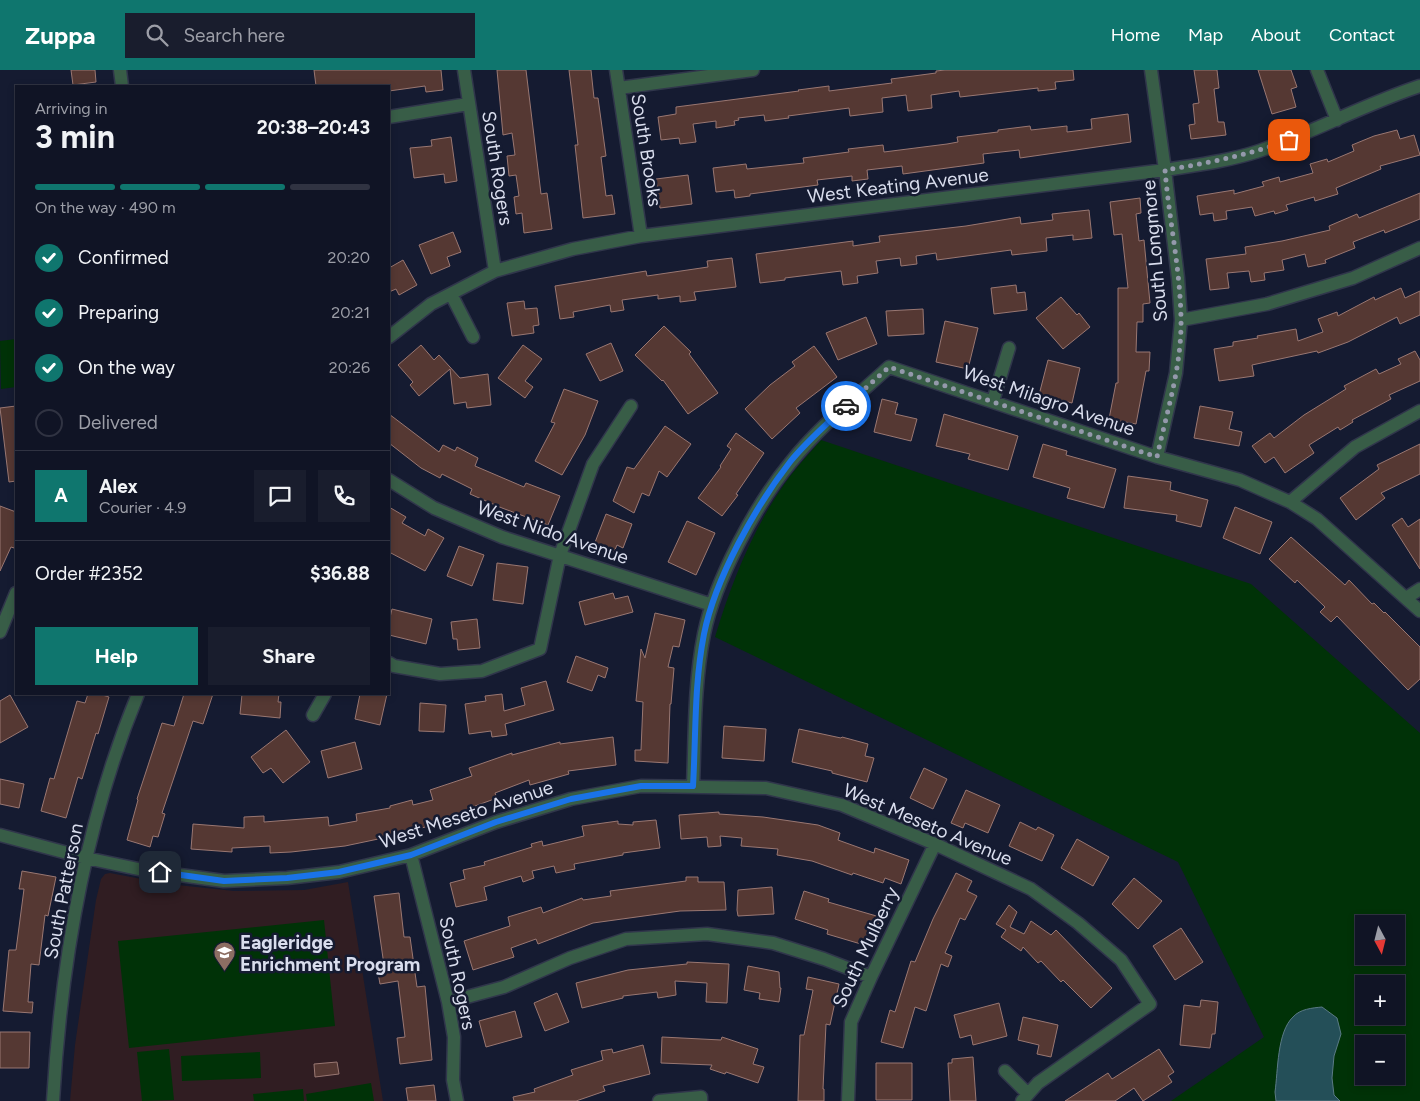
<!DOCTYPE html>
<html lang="en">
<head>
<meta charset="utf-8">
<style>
	:root { --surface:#101425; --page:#191d2d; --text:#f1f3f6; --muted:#9c9ea7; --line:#303342; --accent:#0f766e }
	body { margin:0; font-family:Figtree,sans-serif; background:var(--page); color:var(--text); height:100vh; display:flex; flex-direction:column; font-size:19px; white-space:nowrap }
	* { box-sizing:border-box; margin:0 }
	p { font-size:16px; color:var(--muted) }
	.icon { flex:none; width:28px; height:28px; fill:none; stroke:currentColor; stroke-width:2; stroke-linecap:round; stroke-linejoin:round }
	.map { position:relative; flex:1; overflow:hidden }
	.side { position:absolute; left:15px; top:15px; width:375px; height:610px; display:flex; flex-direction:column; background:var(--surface); border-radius:0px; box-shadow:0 2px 8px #0003,0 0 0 1px var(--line) }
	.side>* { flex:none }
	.needle { width:32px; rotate:173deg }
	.fabs { position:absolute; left:1355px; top:845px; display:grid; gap:10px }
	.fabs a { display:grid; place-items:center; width:50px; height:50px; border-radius:0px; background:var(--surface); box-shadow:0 2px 8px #0003,0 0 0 1px var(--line); font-size:25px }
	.pin { position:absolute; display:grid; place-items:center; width:42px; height:42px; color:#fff; margin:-21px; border-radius:10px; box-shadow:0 2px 8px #0006 }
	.courier { position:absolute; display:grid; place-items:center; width:50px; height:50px; margin:-25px; border:4px solid #1a73e8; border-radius:50%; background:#fff; color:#222; box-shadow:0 1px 6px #0007 }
	.head em { font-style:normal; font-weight:700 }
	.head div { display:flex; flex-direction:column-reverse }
	.head { display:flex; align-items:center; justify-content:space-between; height:85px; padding:0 20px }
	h1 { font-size:32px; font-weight:700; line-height:38px }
	.bar { display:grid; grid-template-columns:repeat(4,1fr); gap:8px 5px; align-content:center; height:60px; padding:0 20px }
	.bar i { height:6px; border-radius:4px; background:var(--line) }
	.bar .on { background:var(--accent) }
	.bar p { grid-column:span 4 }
	.line { display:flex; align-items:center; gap:12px; padding:0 20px; border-top:1px solid var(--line) }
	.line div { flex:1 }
	.round { display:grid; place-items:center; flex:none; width:52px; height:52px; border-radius:0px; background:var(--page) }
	ol { padding:0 20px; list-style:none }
	li { display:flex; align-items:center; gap:15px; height:55px }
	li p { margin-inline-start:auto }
	li .icon { padding:5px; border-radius:50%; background:var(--accent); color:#fff; stroke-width:4 }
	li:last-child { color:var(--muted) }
	li i { width:28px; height:28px; border:2px solid var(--line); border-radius:50% }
	.button { display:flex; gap:10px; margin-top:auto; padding:10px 20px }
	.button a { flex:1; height:58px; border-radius:0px; background:var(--accent); color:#fff; font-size:20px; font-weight:700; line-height:58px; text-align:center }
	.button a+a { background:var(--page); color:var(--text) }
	header { display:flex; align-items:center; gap:30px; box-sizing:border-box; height:70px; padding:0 25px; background:var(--accent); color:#fff }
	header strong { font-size:24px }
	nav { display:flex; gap:28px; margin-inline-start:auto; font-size:18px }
	.search { width:350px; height:45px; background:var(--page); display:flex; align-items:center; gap:12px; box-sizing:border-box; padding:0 18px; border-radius:0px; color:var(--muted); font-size:19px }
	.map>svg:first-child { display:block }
	.education { fill:#301d22 }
	.green { fill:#003207; fill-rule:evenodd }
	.water { fill:#244f58; stroke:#5a7a85 }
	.building { fill:#553833; stroke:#997772 }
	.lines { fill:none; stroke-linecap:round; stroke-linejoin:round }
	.minor-casing { stroke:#30364b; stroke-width:15 }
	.minor { stroke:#385d47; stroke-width:12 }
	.done { stroke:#9499ab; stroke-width:5; stroke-dasharray:0 9 }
	.route { stroke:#1a73e8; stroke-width:6 }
	.labels { text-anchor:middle; stroke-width:5; stroke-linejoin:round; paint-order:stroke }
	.street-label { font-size:19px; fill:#d9dded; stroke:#151b31 }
	.poi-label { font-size:19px; font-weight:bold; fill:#d9dded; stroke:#151b31; text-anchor:start }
</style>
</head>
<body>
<header>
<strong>Zuppa</strong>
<div class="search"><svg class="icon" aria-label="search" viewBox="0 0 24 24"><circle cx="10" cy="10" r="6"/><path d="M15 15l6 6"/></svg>Search here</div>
<nav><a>Home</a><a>Map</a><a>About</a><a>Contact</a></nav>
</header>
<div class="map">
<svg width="1420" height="1031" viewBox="0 0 1420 1031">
	<rect width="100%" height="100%" fill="#151b31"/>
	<!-- education -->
	<path class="education" d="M110 803 168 814 234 821 304 820 348 812 383 1031H70L75 975 96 830 101 809 105 804Z"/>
	<!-- green -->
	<path class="green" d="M16 269V317L1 319 0 271Z
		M821 370 1251 514 1420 663V1031H1171L1264 967 1178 792 715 567C732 510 755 453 791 405 800 393 811 382 821 370ZM1364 854H1396V886H1364ZM1364 914H1396V946H1364ZM1364 974H1396V1006H1364Z
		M324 850 335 956 129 978 118 871Z
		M169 979 174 1030 142 1031 137 982Z
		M260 982 261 1008 182 1011 181 986Z
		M371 1013 374 1031H307L306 1024Z
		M303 1019 304 1031H254L253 1024Z"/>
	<!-- water -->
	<path class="water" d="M1322 937 1337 948 1341 964 1334 986 1332 1008 1334 1025 1340 1031H1276L1275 1022C1278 1001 1277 962 1293 947 1300 939 1312 938 1322 937Z"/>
	<!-- building -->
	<path class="building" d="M71 0H95L96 12 73 15Z
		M314 0H441L443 20 426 22 425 16 389 21V16H316Z
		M497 0H526L541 124 547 123 552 159 524 163 522 143 516 144 514 127 519 126 516 105 509 106 507 86 515 85 512 63 503 65Z
		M569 0H591L594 28H598L606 86 601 87 606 126 612 125 615 144 583 148 575 75H578Z
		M945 0H1073L1074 10 1055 12 1056 19 1038 21V18L960 27 959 21 931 25 932 38 908 41 906 25 882 28 883 42 850 46 849 38 788 46 789 48 765 51 764 45 738 48 739 50 734 51 735 55 716 58V51L693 54 696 72 680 74 679 68 661 70 658 47 676 44V37L799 21 798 20 829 16V21L892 13 891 9 936 3V1Z
		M1194 0H1217L1219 18 1214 19 1218 52H1224L1226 65 1191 69 1189 55 1195 54 1193 34 1199 33Z
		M1258 0H1291L1297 17 1291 19 1296 37 1272 44Z
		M1128 44 1131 72 1020 88 1019 80 983 84 984 93 903 104 902 96 867 100 868 109 852 111V106L817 110 818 115 750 124V126L735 128 734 120 716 122 713 98 746 94 747 99 804 93 803 88 849 82 848 79 883 75 884 82 947 74 958 72 957 67 998 62V60L1030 56 1031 60 1067 56V62L1092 59 1091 49Z
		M1397 60 1400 69 1414 65 1420 85 1380 96 1381 99 1336 118 1338 124 1315 131 1314 127 1286 135 1288 140 1275 144 1274 141 1255 146 1252 137 1226 141 1227 149 1214 151 1213 143 1200 145 1197 126 1234 120V124L1264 116 1262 112 1279 107 1280 112 1313 103 1310 94 1327 89 1328 92 1354 81 1352 75 1374 66Z
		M451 67 457 111 445 113 444 104 414 108 410 78 432 76 431 70Z
		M688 105 692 134 660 138 656 109Z
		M1420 123V149L1385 163 1384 160 1353 172 1355 178 1325 190 1326 193 1308 197 1305 184 1282 190 1284 200 1264 203 1265 210 1251 212 1249 201 1227 203 1229 218 1210 220 1206 189 1246 184 1245 177 1282 171 1330 160 1329 156 1357 144 1359 148Z
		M1140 128 1141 143 1136 144 1139 171 1144 170 1150 233 1143 234V252H1137L1136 282H1150L1149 301H1146L1136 354 1109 349 1116 313H1118V218H1128L1122 164 1114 165 1110 132Z
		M1089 140 1092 168 1073 170V165L1046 168 1047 181 1012 185 1011 180 937 190 936 183 916 186 917 194 901 196 900 188 876 191 878 203 857 206 858 213 843 215 841 201 785 208V210L760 213 756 184 853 171V176L880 172 879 166 966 156 1020 147 1021 154 1053 150 1052 144Z
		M453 162 461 182 447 187 450 196 431 204 419 175Z
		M732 188 736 217 694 222 696 230 680 232V226L658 229V225L622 230 624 240 611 242 610 235 573 242 574 247 560 249 555 216 646 201 647 206 708 197 707 191Z
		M403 190 417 215 399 225 396 219 389 222V198Z
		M1016 215 1017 223 1025 222 1027 240 994 244 991 218Z
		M1401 218 1405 228 1420 221V245L1400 254 1397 247 1348 272 1318 283 1317 281 1252 295 1254 306 1219 311 1214 279 1233 276V272L1258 268 1257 266 1296 259 1298 271 1323 262 1318 249 1337 242 1338 246 1374 227 1375 230Z
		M1061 227 1077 245 1079 243 1090 257 1063 279 1036 248Z
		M524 231 525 239 537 238 539 255 533 256 534 263 512 266 507 233Z
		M923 239 924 264 888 266 886 241Z
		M866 247 877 274 838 290 826 263Z
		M945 251 978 258 968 299 936 292Z
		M664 256 691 282 689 284 718 323 688 344 663 310 662 311 635 285Z
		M611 273 623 301 600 311 586 284Z
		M421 275 434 290 439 285 460 308 488 304 491 335 467 338 466 332 454 334 450 299 419 326 410 315 413 312 398 295Z
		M523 275 542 289 525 311 533 317 525 328 498 308Z
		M814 276 837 307 796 338 800 343 772 369 745 339 770 315 795 296 792 292Z
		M1415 281 1420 290V311L1389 325 1391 329 1352 350 1353 352 1340 360 1338 357 1309 375 1314 383 1285 403 1274 387 1265 393 1252 376 1270 363 1274 368 1304 345 1346 319 1344 316 1376 299 1379 304 1401 294 1398 289Z
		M1048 290 1080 298 1072 333 1039 325Z
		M564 319 598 331 585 365 562 405 535 391 555 353 551 352Z
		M882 329 898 333 895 344 917 349 911 371 874 362Z
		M16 336V411L9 412 0 338Z
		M1200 336 1233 342 1229 359 1242 362 1239 376 1194 368Z
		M389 344 439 382 443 375 455 381 457 377 478 388 475 396 524 417 526 413 560 426 548 455 502 438 470 424 472 419 442 404 440 408 421 398 389 373Z
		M944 344 1018 366 1008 400 968 389 970 384 936 376Z
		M665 356 691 374 667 407 659 401 649 426 642 423 634 443 613 431 627 397 634 399Z
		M736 363 764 383 736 424 738 425 722 446 698 428 721 397 720 396 731 379 727 376Z
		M1043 374 1067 381 1066 385 1116 399 1104 438 1067 428 1070 418 1033 407Z
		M1420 374V404L1381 423 1385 428 1356 450 1340 428 1379 399 1377 395Z
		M1128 406 1171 412 1170 420 1208 430 1201 457 1176 451 1177 445 1124 438Z
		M0 436 16 442V472L14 478 11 477 0 501Z
		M389 437 406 447 402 453 425 466 428 459 444 468 425 501 389 482Z
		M1235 437 1272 452 1260 484 1223 468Z
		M606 444 632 454 623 478 617 475 614 482 594 475Z
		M1402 448 1408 457 1420 449V499L1392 455Z
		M687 451 715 463 696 505 668 492Z
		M1291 467 1345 515 1349 510 1372 534 1374 533 1384 543 1385 542 1420 577V609L1408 620 1337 546 1331 552 1320 542 1325 537 1297 510 1295 513 1269 489Z
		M459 476 484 485 472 516 447 506Z
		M497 493 528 497 523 534 493 530Z
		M613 523 615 529 628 526 633 542 585 555 579 532Z
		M392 539 432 549 426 574 389 565V552Z
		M655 543 685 550 679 577 673 576 668 597 674 598 671 634H670L668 693 635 691V680H641L643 632 636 631 641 579 645 588Z
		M477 549 480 578 458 580 457 569H453L451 552Z
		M576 586 608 598 605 608 598 605 592 621 567 612Z
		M546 611 554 640 505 654 507 665 492 667 491 661 469 664 465 634 486 631 485 626 502 624 504 641 525 635 521 618Z
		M88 624H99L109 627 98 664 96 663 82 709 78 707 66 748 41 741 50 708 54 709 77 631 85 633Z
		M184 624H213L203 654 193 651 162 743 165 744 158 767 153 766 150 777 127 770 138 730 137 729 162 653 174 656Z
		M242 624H279L278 632H281L280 648 240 644Z
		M360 624H387L380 655 355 649Z
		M10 625 28 657 0 673V631Z
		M420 633 446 635 444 662 419 661Z
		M724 656 766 659 764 691 722 688Z
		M799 659 841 668 842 667 868 674 865 686 874 688 867 712 832 703V701L792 692Z
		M286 660 310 692 283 713 271 698 263 703 251 687Z
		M613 667 616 695 568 701 569 704 530 715 529 710 495 723 497 728 475 736V739L432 753 433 755 383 768 345 776 291 782 270 783V776L232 778V782L191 779 193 754 244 758V747L264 746V752L328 747 329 756 357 751 356 744 390 738V736L412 730 413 735 433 730 430 720 472 706 469 698 512 683V685L560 672V674Z
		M355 672 362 699 328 708 321 681Z
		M924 698 947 709 933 739 910 728Z
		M0 709 24 714 19 738 0 734Z
		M966 720 1000 735 988 763 965 753 963 758 951 753Z
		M719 742V744L763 747 818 755 840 763 838 770 874 783 875 778 909 790 901 814 885 808 883 813 853 803 852 805 812 791 777 785 778 779 741 776 742 768 720 766 721 776 708 777 707 767 681 769 679 745Z
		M656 750 660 778 623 783V785L574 794 575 799 556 803 554 796 532 801 534 808 523 812 521 806 484 817 487 830 456 837 450 813 465 809 463 800 485 795 484 792 532 777 531 774 542 771 543 776 584 766 582 756 618 751V754L633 755V752Z
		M1020 752 1036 760 1038 757 1054 765 1042 791 1009 776Z
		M1077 769 1109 787 1093 816 1061 798Z
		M22 801 56 807 48 846 45 845 39 895 31 894 28 932H33L32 943 3 941 9 880H16L24 819H19Z
		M956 803 972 811 967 821 977 826 965 850 960 848 945 883 952 886 948 897 941 894 926 941 915 937 903 978 881 972 890 940 895 942 911 891 915 892 933 849Z
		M686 807H698V812H724L726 840 680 841 593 853 538 874 536 869 511 878 514 887 473 900 464 871 510 856 508 847 541 837 543 843 582 828 583 830 611 826 610 821 686 811Z
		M1134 808 1162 831 1138 859 1112 834Z
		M772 817 774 844 738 846 737 840 738 820Z
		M804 821 829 829 828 832 880 847 871 877 827 864 828 860 795 849Z
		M399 823 404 867H410L417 917 425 916 432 990 400 994 397 968 405 967 398 911 380 914 378 903 385 902 374 826Z
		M1009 835 1017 842 1010 857 1024 864 1031 851 1051 865 1056 860 1112 918 1091 938 1063 910 1061 912 1041 891 1038 893 1023 877 1021 881 1001 867 1006 860 996 854Z
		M1181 858 1203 892 1175 910 1153 876Z
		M687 892 729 894 727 933 706 932 707 913 675 911 676 925 658 928 657 922 623 926V928L582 938 576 913 628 900 687 894Z
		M748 896 779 902 780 918H781L779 932 759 929 760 923 744 920Z
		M808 907 839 914 830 955 826 954 823 1019H824V1031H798L800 965H804L813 920 806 919Z
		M557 923 569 952 545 961 534 933Z
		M1201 930 1218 932 1215 964H1212L1210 978 1180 975 1184 935 1200 937Z
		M999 933 1007 966 973 975 971 965 960 968 954 945Z
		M515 941 522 967 486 977 479 951Z
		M1023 947 1058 955 1051 987 1037 984 1039 975 1018 970Z
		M0 962H30L29 998H0Z
		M662 967 721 970 722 967 758 979 753 994 764 997 758 1013 726 1002 725 1004 710 999 712 995 661 993Z
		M643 975 650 1004 603 1016 605 1021 576 1031H514L513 1027 535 1022 534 1019 573 1005 571 1000 603 990 601 981 612 979 613 983Z
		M1159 979 1174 1002 1168 1006 1172 1012 1143 1031 1134 1018 1115 1031H1065L1108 1003 1112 1009Z
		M973 987 976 1031H950L948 993H952V989Z
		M337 992 339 1004 315 1007 314 994Z
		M876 993H912V1030H876Z
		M434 1015 436 1031H408L406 1018Z"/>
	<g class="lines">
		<defs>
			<path id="minor" d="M120 0 122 16
				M464 0 495 201
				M616 0 641 166
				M1151 0 1165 100 1178 208 1181 250 1176 303 1157 387
				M1317 0 1337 50
				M619 18 753 0
				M389 47 468 34
				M451 224 473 267
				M1181 250 1267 234 1353 208 1420 178
				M389 267 431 234 495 201 573 179 641 166 1165 100C1196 95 1229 91 1259 81 1314 62 1365 34 1420 16
				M993 331 1009 278
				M389 410 434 438 502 467 712 535
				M1290 432 1355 377 1420 341
				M1406 528 1420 519
				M0 562 16 523
				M389 593 394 596 440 604 482 601 540 579 560 485 593 394 631 336
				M313 645 325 624
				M693 716C695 665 694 614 704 564 715 510 756 434 791 392 819 357 856 327 889 297L1157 387 1240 410 1290 432 1317 449 1420 541
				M0 765 86 788 143 800 224 811 287 808 339 802 411 785 496 752 571 729 641 716 766 718 842 735 935 774 1031 819 1078 853 1121 890 1150 934 1038 1013 1022 1031
				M411 785 448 932 454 967 453 1010 457 1031
				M448 932 504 917 570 888 626 869 707 864 773 873 824 889 871 907
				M1005 1001 1028 1024
				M53 1031C61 893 85 752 138 624
				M659 1031 701 1027V1031
				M848 1031 851 952 871 907 935 774"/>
		</defs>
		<!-- minor casing -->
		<use href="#minor" class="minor-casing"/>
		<!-- minor -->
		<use href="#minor" class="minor"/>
	</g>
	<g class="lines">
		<!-- done -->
		<path class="done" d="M846 336 889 297 1157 387C1167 341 1182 295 1181 248 1180 198 1169 149 1165 100 1208 93 1249 85 1289 70"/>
		<!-- route -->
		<path class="route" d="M160 802 224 811 287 808 339 802 411 785 496 752 571 729 641 716H693C696 665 694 615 704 564 715 509 755 437 790 392 806 372 827 354 846 336"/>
	</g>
	<!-- icons -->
	<defs>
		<symbol id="school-pin" viewBox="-11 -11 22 30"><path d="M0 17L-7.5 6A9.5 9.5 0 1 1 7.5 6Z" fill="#8d6e63" stroke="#151b31"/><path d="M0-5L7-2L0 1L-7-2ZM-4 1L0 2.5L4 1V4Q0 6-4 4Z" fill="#fff"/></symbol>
	</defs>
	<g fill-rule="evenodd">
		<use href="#school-pin" x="212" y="870" width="25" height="34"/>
	</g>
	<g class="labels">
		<!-- street labels -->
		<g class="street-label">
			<text transform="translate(647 80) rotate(81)" y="7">South Brooks</text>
			<text transform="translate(498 98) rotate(81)" y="7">South Rogers</text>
			<text transform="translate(898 115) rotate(-7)" y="7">West Keating Avenue</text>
			<text transform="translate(1154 181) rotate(-95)" y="7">South Longmore</text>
			<text transform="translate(1049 330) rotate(19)" y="7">West Milagro Avenue</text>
			<text transform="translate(553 462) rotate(19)" y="7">West Nido Avenue</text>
			<text transform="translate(466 744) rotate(-18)" y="7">West Meseto Avenue</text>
			<text transform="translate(928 754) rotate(23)" y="7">West Meseto Avenue</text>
			<text transform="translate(63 821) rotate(-79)" y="7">South Patterson</text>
			<text transform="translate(865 877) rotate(-65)" y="7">South Mulberry</text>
			<text transform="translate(458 903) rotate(78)" y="7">South Rogers</text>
		</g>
		<!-- poi labels -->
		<g class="poi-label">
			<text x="240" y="879">Eagleridge<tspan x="240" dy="22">Enrichment Program</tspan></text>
		</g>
	</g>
</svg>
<div class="fabs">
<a><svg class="needle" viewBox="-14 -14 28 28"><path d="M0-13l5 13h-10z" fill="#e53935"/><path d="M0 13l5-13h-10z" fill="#9c9ea7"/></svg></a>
<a>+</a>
<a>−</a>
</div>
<div class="pin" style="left:1289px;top:70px;background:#ea580c"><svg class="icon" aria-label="bag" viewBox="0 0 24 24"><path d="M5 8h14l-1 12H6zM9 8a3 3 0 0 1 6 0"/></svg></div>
<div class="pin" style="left:160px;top:802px;background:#1f2937"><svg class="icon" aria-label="home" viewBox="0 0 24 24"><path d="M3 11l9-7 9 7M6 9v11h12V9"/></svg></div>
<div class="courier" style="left:846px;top:336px"><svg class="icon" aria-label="car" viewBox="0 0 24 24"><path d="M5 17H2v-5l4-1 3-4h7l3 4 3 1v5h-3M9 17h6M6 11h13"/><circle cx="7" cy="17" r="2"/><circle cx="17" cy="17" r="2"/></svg></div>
<section class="side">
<div class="head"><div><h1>3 min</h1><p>Arriving in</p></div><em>20:38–20:43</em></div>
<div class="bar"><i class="on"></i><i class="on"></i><i class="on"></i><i></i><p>On the way · 490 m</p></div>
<ol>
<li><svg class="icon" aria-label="check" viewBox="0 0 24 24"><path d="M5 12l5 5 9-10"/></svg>Confirmed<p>20:20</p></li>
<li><svg class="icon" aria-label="check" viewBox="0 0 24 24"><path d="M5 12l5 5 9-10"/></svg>Preparing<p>20:21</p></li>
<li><svg class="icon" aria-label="check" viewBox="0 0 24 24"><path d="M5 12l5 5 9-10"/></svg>On the way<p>20:26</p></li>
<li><i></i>Delivered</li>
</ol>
<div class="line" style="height:90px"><b class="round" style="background:var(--accent);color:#fff">A</b><div><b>Alex</b><p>Courier · 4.9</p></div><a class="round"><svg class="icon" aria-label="chat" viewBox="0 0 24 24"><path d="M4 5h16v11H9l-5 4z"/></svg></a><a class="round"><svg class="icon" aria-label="phone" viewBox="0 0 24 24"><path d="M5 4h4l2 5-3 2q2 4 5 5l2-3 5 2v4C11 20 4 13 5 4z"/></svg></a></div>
<div class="line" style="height:65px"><div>Order #2352</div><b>$36.88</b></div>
<div class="button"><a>Help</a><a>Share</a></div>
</section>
</div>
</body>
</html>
